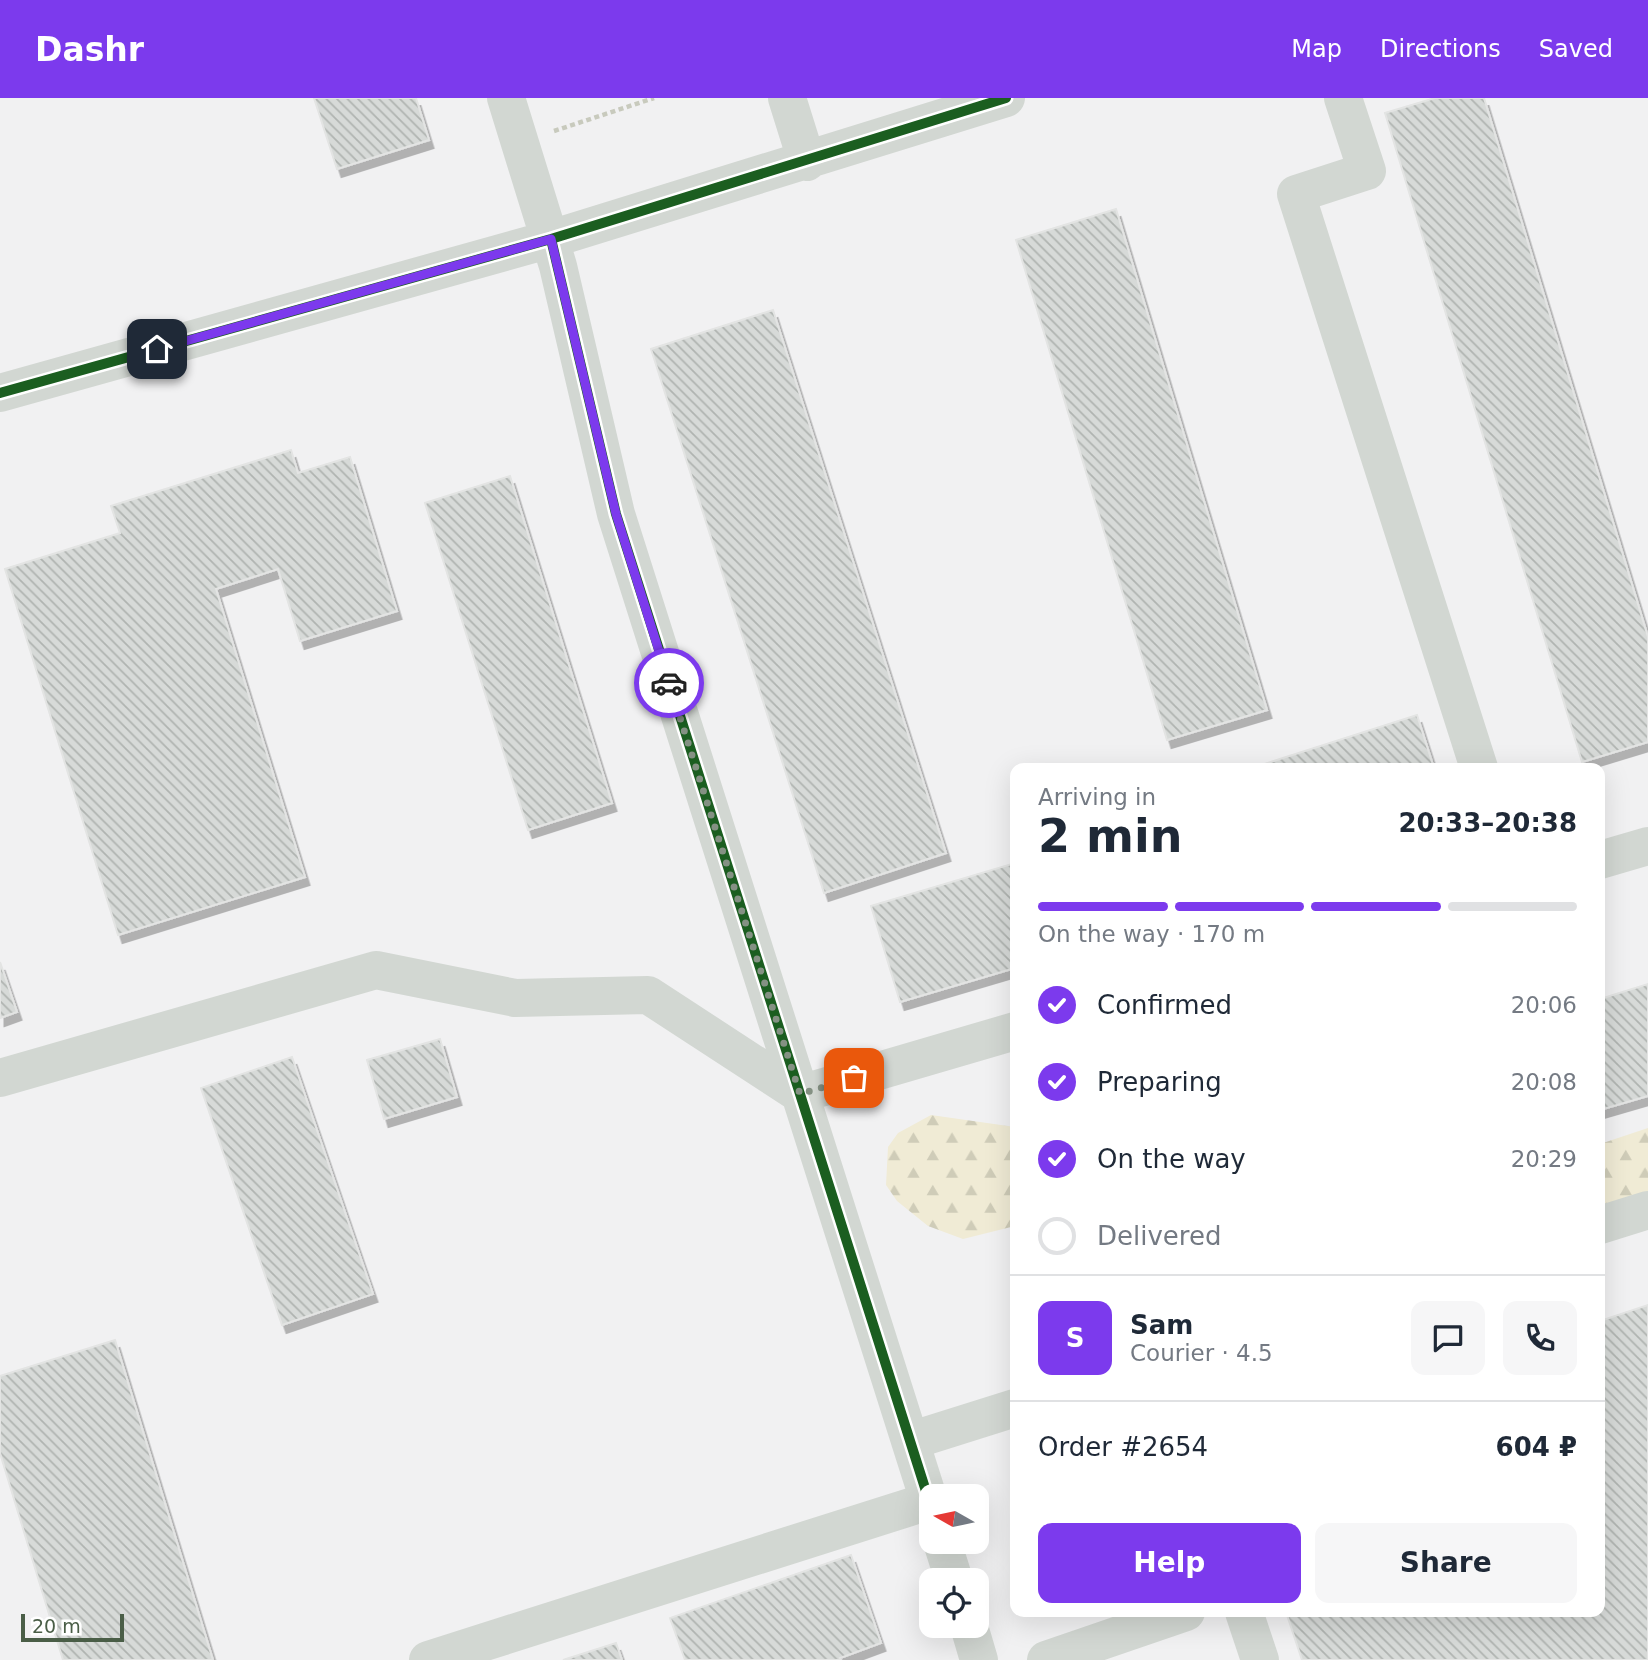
<!DOCTYPE html>
<html lang="en">
<head>
<meta charset="utf-8">
<style>
	:root { --surface:#fff; --page:#f6f6f7; --text:#1f2937; --muted:#747a83; --line:#e0e1e3; --accent:#7c3aed }
	body { margin:0; font-family:"DejaVu Sans",sans-serif; background:var(--page); color:var(--text); height:100vh; display:flex; flex-direction:column; font-size:26px; white-space:nowrap }
	* { box-sizing:border-box; margin:0 }
	p { font-size:23px; color:var(--muted) }
	.icon { flex:none; width:38px; height:38px; fill:none; stroke:currentColor; stroke-width:2; stroke-linecap:round; stroke-linejoin:round }
	.map { position:relative; flex:1; overflow:hidden }
	.panel { position:absolute; left:1010px; top:665px; width:595px; height:854px; display:flex; flex-direction:column; background:var(--surface); border-radius:14px; box-shadow:0 7px 28px #0002 }
	.panel>* { flex:none }
	.needle { width:46px; rotate:279deg }
	.controls { position:absolute; left:919px; top:1386px; display:grid; gap:14px }
	.controls a { display:grid; place-items:center; width:70px; height:70px; border-radius:14px; background:var(--surface); box-shadow:0 7px 28px #0002; font-size:35px }
	.scale { position:absolute; left:21px; bottom:18px; width:103px; box-sizing:border-box; padding-left:7px; border:4px solid #4a5e47; border-top:0; font-size:19px; line-height:24px; white-space:nowrap; color:#4a5e47; -webkit-text-stroke:5px #fff; paint-order:stroke }
	.pin { position:absolute; display:grid; place-items:center; width:60px; height:60px; color:#fff; margin:-30px; border-radius:14px; box-shadow:0 4px 10px #0006 }
	.courier { position:absolute; display:grid; place-items:center; width:70px; height:70px; margin:-35px; border:5px solid #7c3aed; border-radius:50%; background:#fff; color:#222; box-shadow:0 2px 9px #0007 }
	.head em { font-style:normal; font-weight:800 }
	.head div { display:flex; flex-direction:column-reverse }
	.head { display:flex; align-items:center; justify-content:space-between; height:119px; padding:0 28px }
	h1 { font-size:46px; font-weight:800; line-height:52px }
	.bar { display:grid; grid-template-columns:repeat(4,1fr); gap:10px 7px; align-content:center; height:84px; padding:0 28px }
	.bar i { height:9px; border-radius:5px; background:var(--line) }
	.bar .current { background:var(--accent) }
	.bar p { grid-column:span 4 }
	.line { display:flex; align-items:center; gap:18px; padding:0 28px; border-top:2px solid var(--line) }
	.line div { flex:1 }
	.round { display:grid; place-items:center; flex:none; width:74px; height:74px; border-radius:14px; background:var(--page) }
	ol { padding:0 28px; list-style:none }
	li { display:flex; align-items:center; gap:21px; height:77px }
	li p { margin-inline-start:auto }
	li .icon { padding:7px; border-radius:50%; background:var(--accent); color:#fff; stroke-width:4 }
	li:last-child { color:var(--muted) }
	li i { width:38px; height:38px; border:4px solid var(--line); border-radius:50% }
	.action { display:flex; gap:14px; margin-top:auto; padding:14px 28px }
	.action a { flex:1; height:80px; border-radius:14px; background:var(--accent); color:#fff; font-size:28px; font-weight:800; line-height:80px; text-align:center }
	.action a+a { background:var(--page); color:var(--text) }
	header { display:flex; align-items:center; gap:42px; box-sizing:border-box; height:98px; padding:0 35px; background:var(--accent); color:#fff }
	header strong { font-size:33px }
	nav { display:flex; gap:38px; margin-inline-start:auto; font-size:24px }
	.map>svg:first-child { display:block }
	.forest { fill:url(#forest-firs) }
	.building { fill:url(#building-back-hatch); stroke:#e3e4e3; stroke-width:2; filter:url(#shadow) }
	.lines { fill:none; stroke-linecap:round; stroke-linejoin:round }
	.path { stroke:#c8cabd; stroke-width:4.5; stroke-dasharray:5 3.5; stroke-linecap:butt }
	.minor { stroke:#d2d7d2; stroke-width:38 }
	.cycleway-casing { stroke:#fff; stroke-width:15 }
	.cycleway { stroke:#1b5e20; stroke-width:10 }
	.done { stroke:#849183; stroke-width:7; stroke-dasharray:0 12.6 }
	.route { stroke:#7c3aed; stroke-width:9 }
</style>
</head>
<body>
<header>
<strong>Dashr</strong>
<nav><a>Map</a><a>Directions</a><a>Saved</a></nav>
</header>
<div class="map">
<svg width="1648" height="1562" viewBox="0 0 1648 1562">
	<defs>
		<pattern id="forest-firs" width="22" height="20" patternUnits="userSpaceOnUse" patternTransform="scale(1.75)"><rect width="22" height="20" fill="#f0ebd5"/><path d="M5 1l3.5 6h-7zM16 11l3.5 6h-7z" fill="#cfccb8"/></pattern>
		<pattern id="building-back-hatch" width="6" height="6" patternUnits="userSpaceOnUse" patternTransform="scale(1.75)"><rect width="6" height="6" fill="#d7dad8"/><path d="M-1 5l2 2M0 0l6 6M5-1l2 2" fill="none" stroke="#b0b4b1"/></pattern>
		<filter id="shadow"><feDropShadow dx="4.5" dy="8" stdDeviation="0" flood-color="#0004"/></filter>
	</defs>
	<rect width="100%" height="100%" fill="#f1f1f2"/>
	<!-- forest -->
	<path class="forest" d="M931 1017 1015 1029V1128L963 1141 928 1128 897 1103 886 1087 888 1049 898 1035Z
		M1648 1030V1094L1600 1109V1046Z"/>
	<!-- building -->
	<path class="building" d="M314 0H416L429 42 337 71Z
		M1435 0H1484L1648 539V644L1582 664 1385 15Z
		M1116 111 1267 612 1167 642 1016 142Z
		M773 212 946 755 824 795 651 251Z
		M291 352 298 375 350 359 397 513 300 543 278 471 216 491 305 779 118 837 5 471 120 435 111 408Z
		M510 378 612 705 528 732 425 405Z
		M1417 617 1434 670H1252Z
		M1015 765V870L900 904 871 808Z
		M0 864 17 914 0 920Z
		M1648 886V998L1600 1012V901Z
		M440 941 457 999 384 1021 367 962Z
		M292 959 373 1196 282 1227 201 990Z
		M1648 1207V1562H1302L1286 1514H1600V1223Z
		M115 1242 213 1562H63L0 1355V1278Z
		M851 1457 881 1545 840 1560 841 1562H685L670 1520Z
		M616 1545 622 1562H563Z"/>
	<g class="lines">
		<!-- path -->
		<path class="path" d="M554 33 654 0"/>
		<!-- minor -->
		<path class="minor" d="M506 0 558 168 616 416 931 1409
			M787 0 807 64
			M1343 0 1367 73 1296 96 1479 670
			M0 295 551 141 1006 0
			M1600 762 1648 748
			M0 980 376 872 515 900 648 897 800 996 1015 933
			M1600 1127 1648 1112
			M910 1343 1015 1310
			M942 1444 954 1482
			M1244 1514 1260 1562
			M969 1528 979 1562
			M428 1562 929 1403
			M1046 1562 1186 1514"/>
		<defs>
			<path id="cycleway" d="M551 141 616 416 931 1409
				M0 295 551 141 1006 0"/>
		</defs>
		<!-- cycleway casing -->
		<use href="#cycleway" class="cycleway-casing"/>
		<!-- cycleway -->
		<use href="#cycleway" class="cycleway"/>
	</g>
	<g class="lines">
		<!-- done -->
		<path class="done" d="M669 585 800 996 854 980"/>
		<!-- route -->
		<path class="route" d="M157 251 551 141 616 416 669 585"/>
	</g>
</svg>
<div class="controls">
<a><svg class="needle" viewBox="-14 -14 28 28"><path d="M0-13l5 13h-10z" fill="#e53935"/><path d="M0 13l5-13h-10z" fill="#747a83"/></svg></a>
<a><svg class="icon" aria-label="locate" viewBox="0 0 24 24"><circle cx="12" cy="12" r="6"/><path d="M12 2v4M12 18v4M2 12h4M18 12h4"/></svg></a>
</div>
<div class="scale">20 m</div>
<div class="pin" style="left:854px;top:980px;background:#ea580c"><svg class="icon" aria-label="bag" viewBox="0 0 24 24"><path d="M5 8h14l-1 12H6zM9 8a3 3 0 0 1 6 0"/></svg></div>
<div class="pin" style="left:157px;top:251px;background:#1f2937"><svg class="icon" aria-label="home" viewBox="0 0 24 24"><path d="M3 11l9-7 9 7M6 9v11h12V9"/></svg></div>
<div class="courier" style="left:669px;top:585px"><svg class="icon" aria-label="car" viewBox="0 0 24 24"><path d="M5 17H2v-5l4-1 3-4h7l3 4 3 1v5h-3M9 17h6M6 11h13"/><circle cx="7" cy="17" r="2"/><circle cx="17" cy="17" r="2"/></svg></div>
<section class="panel">
<div class="head"><div><h1>2 min</h1><p>Arriving in</p></div><em>20:33–20:38</em></div>
<div class="bar"><i class="current"></i><i class="current"></i><i class="current"></i><i></i><p>On the way · 170 m</p></div>
<ol>
<li><svg class="icon" aria-label="check" viewBox="0 0 24 24"><path d="M5 12l5 5 9-10"/></svg>Confirmed<p>20:06</p></li>
<li><svg class="icon" aria-label="check" viewBox="0 0 24 24"><path d="M5 12l5 5 9-10"/></svg>Preparing<p>20:08</p></li>
<li><svg class="icon" aria-label="check" viewBox="0 0 24 24"><path d="M5 12l5 5 9-10"/></svg>On the way<p>20:29</p></li>
<li><i></i>Delivered</li>
</ol>
<div class="line" style="height:126px"><b class="round" style="background:var(--accent);color:#fff">S</b><div><b>Sam</b><p>Courier · 4.5</p></div><a class="round"><svg class="icon" aria-label="chat" viewBox="0 0 24 24"><path d="M4 5h16v11H9l-5 4z"/></svg></a><a class="round"><svg class="icon" aria-label="phone" viewBox="0 0 24 24"><path d="M5 4h4l2 5-3 2q2 4 5 5l2-3 5 2v4C11 20 4 13 5 4z"/></svg></a></div>
<div class="line" style="height:91px"><div>Order #2654</div><b>604 ₽</b></div>
<div class="action"><a>Help</a><a>Share</a></div>
</section>
</div>
</body>
</html>
